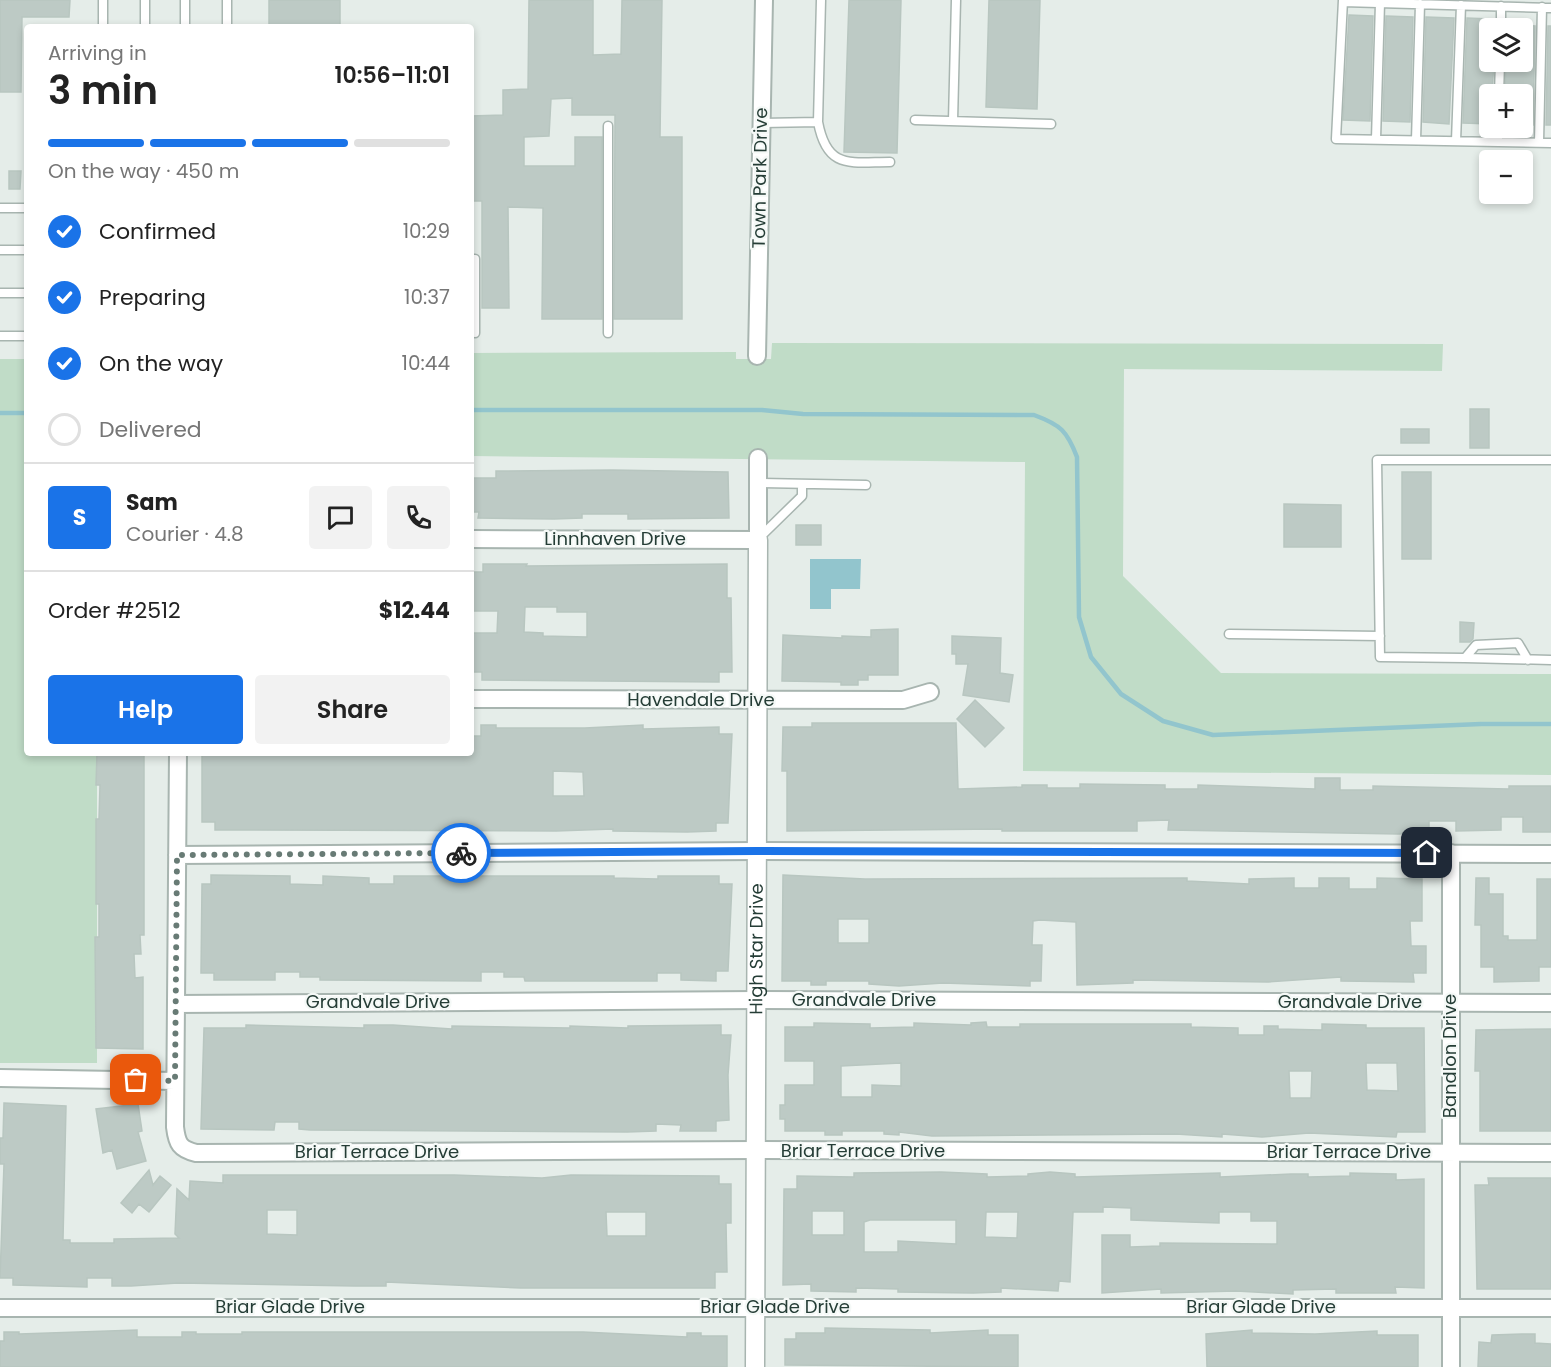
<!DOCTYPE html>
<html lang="en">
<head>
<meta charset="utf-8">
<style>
	:root { --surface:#fff; --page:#f2f2f2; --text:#222; --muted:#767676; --line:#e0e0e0; --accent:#1a73e8 }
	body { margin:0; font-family:Poppins,sans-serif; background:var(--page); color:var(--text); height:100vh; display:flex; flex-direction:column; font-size:22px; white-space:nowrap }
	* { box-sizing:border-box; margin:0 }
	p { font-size:20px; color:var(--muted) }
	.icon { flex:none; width:33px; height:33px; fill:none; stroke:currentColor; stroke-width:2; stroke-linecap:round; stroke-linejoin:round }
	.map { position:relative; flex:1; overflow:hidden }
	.details { position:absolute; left:24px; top:24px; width:450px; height:732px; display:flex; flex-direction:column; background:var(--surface); border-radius:6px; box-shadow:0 3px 9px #0003 }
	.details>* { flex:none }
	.fabs { position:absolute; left:1479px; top:18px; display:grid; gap:12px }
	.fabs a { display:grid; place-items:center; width:54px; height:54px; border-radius:6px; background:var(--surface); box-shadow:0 3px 9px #0003; font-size:30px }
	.pin { position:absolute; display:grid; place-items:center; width:51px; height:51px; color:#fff; margin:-26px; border-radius:12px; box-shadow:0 3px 9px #0006 }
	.courier { position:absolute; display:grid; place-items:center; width:60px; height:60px; margin:-30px; border:4px solid #1a73e8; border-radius:50%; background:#fff; color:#222; box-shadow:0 2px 8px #0007 }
	.overview em { font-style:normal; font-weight:600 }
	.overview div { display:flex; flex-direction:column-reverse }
	.overview { display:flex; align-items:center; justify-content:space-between; height:102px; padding:0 24px }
	h1 { font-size:39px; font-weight:600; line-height:45px }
	.bar { display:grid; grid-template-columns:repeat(4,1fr); gap:9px 6px; align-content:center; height:72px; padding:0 24px }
	.bar i { height:8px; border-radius:4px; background:var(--line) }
	.bar .active { background:var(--accent) }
	.bar p { grid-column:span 4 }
	.line { display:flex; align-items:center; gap:15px; padding:0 24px; border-top:2px solid var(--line) }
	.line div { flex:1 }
	.round { display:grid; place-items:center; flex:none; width:63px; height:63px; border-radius:6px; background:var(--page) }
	ol { padding:0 24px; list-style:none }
	li { display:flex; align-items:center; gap:18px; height:66px }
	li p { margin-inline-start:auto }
	li .icon { padding:6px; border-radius:50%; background:var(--accent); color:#fff; stroke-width:4 }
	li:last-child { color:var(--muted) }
	li i { width:33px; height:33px; border:3px solid var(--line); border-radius:50% }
	.cta { display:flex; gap:12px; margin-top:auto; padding:12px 24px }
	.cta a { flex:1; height:69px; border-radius:6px; background:var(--accent); color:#fff; font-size:24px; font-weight:600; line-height:69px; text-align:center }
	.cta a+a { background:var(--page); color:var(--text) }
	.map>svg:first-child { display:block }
	.green { fill:#c0dcc7 }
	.water { fill:#92c5cd }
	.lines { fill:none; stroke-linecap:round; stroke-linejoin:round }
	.stream { stroke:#92c5cd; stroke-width:4.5 }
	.building { fill:#bdcac5; stroke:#b8c6c0; stroke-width:1.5; fill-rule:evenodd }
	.service-casing { stroke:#a8b5b0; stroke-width:11 }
	.minor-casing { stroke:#a8b5b0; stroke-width:20 }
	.tertiary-casing { stroke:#a8b5b0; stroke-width:21 }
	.service { stroke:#fff; stroke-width:8 }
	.minor { stroke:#fff; stroke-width:16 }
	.tertiary { stroke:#fff; stroke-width:18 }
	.done { stroke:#687b75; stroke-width:6; stroke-dasharray:0 10.8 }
	.route { stroke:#1a73e8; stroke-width:8 }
	.labels { text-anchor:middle; stroke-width:4.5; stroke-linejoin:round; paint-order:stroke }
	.street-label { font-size:18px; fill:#253d36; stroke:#f5f9f7 }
</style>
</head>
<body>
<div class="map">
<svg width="1551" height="1367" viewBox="0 0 1551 1367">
	<rect width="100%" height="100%" fill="#e5ede9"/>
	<!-- green -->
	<path class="green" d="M772 343 1443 344 1442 371 1124 369 1123 576 1221 673 1551 674V775L1023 771 1025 462 471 456V353L736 352V359H771Z
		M0 359H27V753H97V1063H0Z"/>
	<!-- water -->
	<path class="water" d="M810 559H861L860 589H831V609H810Z"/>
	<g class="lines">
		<!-- stream -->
		<path class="stream" d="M471 410H762L803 414 1034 415C1061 425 1067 431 1077 457L1079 617 1091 657 1121 694 1163 721 1213 735 1481 724H1551
			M0 413H27"/>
	</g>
	<!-- building -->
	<path class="building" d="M0 0H70L69 17H22L21 92H0Z
		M269 0H340V27H269Z
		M529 0H593V55L621 54 622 0H662L660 137H682V319H614L615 115H572V98L551 99 549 136 524 137V166H575V137H602V319H542L543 208 508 207 509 308H482V201H471V116L503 115V90L528 89Z
		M849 0H901L897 153 844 152Z
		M989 0H1040L1037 109 986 107Z
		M1349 15 1373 16 1370 121 1343 120Z
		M1386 16 1413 17 1410 122 1383 121Z
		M1426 17 1454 18 1449 124 1423 122Z
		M1467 18 1490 19V62H1494L1490 124 1463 123Z
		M1522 25 1535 26 1533 125 1522 124V94H1505L1506 62H1522Z
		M1548 26H1551V125H1546Z
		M9 171H21L20 189H9Z
		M1470 409H1489V448H1470Z
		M1401 429H1429V443H1401Z
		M612 470 728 472 729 518 628 519V514H582V518L554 519 478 518 479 512H471V478H496V471Z
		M1402 472H1431V559H1402Z
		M1284 504 1341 505V547H1284Z
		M796 525H821V545H796Z
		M483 564H527L526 566 727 564V598H731L732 672H719V682L482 680V672H471V633H497L498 611H471V572H483ZM525 607H557V612H587V637L543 636V633L524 632Z
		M1460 622 1474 623 1473 639 1470 642H1460Z
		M898 629V675H868V680H858V685H841V682L782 681 783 635 842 638V636L871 637V630Z
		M952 636 1001 638 1000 673 1013 675 1009 702 963 695 968 664H956V654H952Z
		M975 700 1004 728 985 747 957 719Z
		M812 723H956L958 789 1022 787V785H1047V788H1080V784L1165 785V789H1198V785L1315 789V778H1340V790H1373V786L1509 789V786H1551V832H1523V817H1501V830L1456 831V821H1429V832L1399 834 1168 830 1169 820 1137 821V831H1002V829L787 831V771H782L783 727H812Z
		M481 725H496V728H585L643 725V729L719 727V734H732L728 823H716V831L687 832 613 831V829L556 831 215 830V822H202V753H471V736H481ZM553 771 583 772 584 796H553Z
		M97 753H144V935H140L141 954H134L135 978 143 977V1049L96 1048 95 937H99V904H96V819H99L100 785H96Z
		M211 875 290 876V884L323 885V876L369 878V884H394V876H614V878L658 879V876H719V884H732L728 971H716V981L681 980V973H657V981H525L524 977H504V972H481V981L320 980V977H300V972H275V980H214V973H201L202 884H211Z
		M783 875 865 879 1187 878V881L1249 884V879L1294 878V888H1319V878H1349V889H1377V878L1422 879V921H1410L1411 946H1426V973H1413L1414 982 1341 981V977L1268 982 1133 980V983L1077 985 1076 922 1040 920 1033 921 1032 945H1042L1041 981H1030V986L943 983 899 986 869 984V981H826V985H811V981H782ZM838 919H869V943H838Z
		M1476 878H1489V894H1503V936H1508V940H1537V879H1551V967H1539V981L1494 982V967H1481V925H1475Z
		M986 1022 987 1027H1020V1024H1191V1027L1238 1028V1035H1264V1026H1278V1029L1322 1030V1024L1366 1025V1028H1424L1425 1132H1397L1396 1137 1309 1133 1262 1137 1222 1134V1137L1176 1134 932 1136 899 1132V1135L884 1134V1131H842V1135H825V1131H785V1119H780V1105H785V1085H814V1061H785V1027H814V1023L870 1024V1028L914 1027V1023L971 1025V1023ZM901 1063V1086L872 1085V1097H841V1066ZM1366 1063H1397L1398 1091 1367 1090ZM1289 1071H1312L1311 1098H1290Z
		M246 1025 364 1028V1025H393L452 1029V1026L570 1028V1026L628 1028V1026L721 1025V1035H731L728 1075 729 1120 716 1121V1131H680L681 1125 656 1124V1131L627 1132 310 1130 299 1129V1122H275L274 1130 201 1129 204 1028H246Z
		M1551 1029V1131H1480V1071H1475L1476 1030Z
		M4 1103 66 1106 63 1240H70V1243H114V1239L179 1238 175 1234 177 1189 189 1200 190 1181 223 1183V1175H454L542 1178 571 1175 719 1176V1184H731V1223H726L727 1272H715V1288H521L386 1282V1286H355L178 1283 131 1286H112V1278H87V1287L13 1285V1278H0L4 1164H0V1138H3ZM267 1210H297V1235L267 1234ZM606 1212H646V1236H607Z
		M138 1104 142 1131 138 1132 146 1161 117 1169 112 1150 103 1153 96 1109Z
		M149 1170 153 1185 160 1176 171 1185 149 1212 139 1204 132 1213 121 1203Z
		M941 1172 987 1174V1177L1028 1176V1174L1050 1172 1075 1174V1177L1220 1173V1177L1291 1174H1308V1177L1350 1176V1173L1396 1174V1180L1424 1179V1288L1395 1287 1396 1293H1336V1289L1293 1290V1294L1236 1291 1161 1293V1289L1102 1293V1235H1130V1247L1160 1246V1243L1277 1244V1221H1251V1212H1219V1223L1188 1222 1131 1220V1208L1103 1207V1212H1073L1070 1282 1059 1281 1058 1291 1001 1288V1292L973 1293 898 1292V1289L856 1288V1292L811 1291V1284L783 1285 784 1189H797V1176L854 1177V1173ZM812 1211H844V1235H812ZM986 1212H1018L1017 1238 985 1237ZM870 1220H956V1244L898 1241V1252H864V1222Z
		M1488 1178H1551V1289H1477L1475 1185H1489Z
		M825 1328 930 1330V1333L988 1330V1335H1018V1367L785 1365V1339H796V1333H825Z
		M137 1330V1337H182V1332H196V1334H242V1332H583L687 1337V1333H701V1336H727V1367H0V1341H4V1332H19V1334Z
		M1252 1330V1333L1315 1334 1377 1331V1335H1418V1367H1207L1206 1334Z
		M1522 1334H1535V1343L1551 1344V1367H1478L1479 1342 1491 1343 1492 1335Z"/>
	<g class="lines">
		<defs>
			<path id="service" d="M103 0V27
				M821 0 818 122C827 170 850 162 890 162
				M1343 0 1336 139 1551 143
				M1343 2 1551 8
				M145 27V0
				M185 27V0
				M227 27V0
				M1501 28V6
				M1499 94 1500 62
				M915 120 1051 124
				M953 121 956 0
				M761 123 818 122
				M1376 139 1380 3
				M1416 140 1420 4
				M1456 141 1461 5
				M1498 142V128
				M1539 142 1542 7
				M0 208H27
				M0 250H27
				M471 259H475V333
				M0 293H27
				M608 333V126
				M0 336H27
				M758 483 866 485
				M758 539 802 496V484
				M1229 634 1380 636
				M1465 658 1551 660
				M1528 660 1518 643 1476 645 1465 658 1380 657 1377 460H1551"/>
			<path id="minor" d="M757 356 764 0
				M471 539 758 540V458
				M471 699 903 700 930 692
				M178 753 175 1127C177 1144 180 1149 196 1153L756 1150 1551 1153
				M177 855 756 851 1551 854
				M176 1004 756 1000 1551 1003
				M0 1078 175 1081
				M0 1308H1551
				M1451 1367V853"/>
			<g id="tertiary">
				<path id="s1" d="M755 1367 758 540"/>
			</g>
		</defs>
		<!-- service casing -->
		<use href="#service" class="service-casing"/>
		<!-- minor casing -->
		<use href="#minor" class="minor-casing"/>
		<!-- tertiary casing -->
		<use href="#tertiary" class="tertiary-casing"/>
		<!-- service -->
		<use href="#service" class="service"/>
		<!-- minor -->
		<use href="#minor" class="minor"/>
		<!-- tertiary -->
		<use href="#tertiary" class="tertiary"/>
	</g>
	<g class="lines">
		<!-- done -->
		<path class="done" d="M136 1080 175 1081 177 855 461 853"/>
		<!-- route -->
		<path class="route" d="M461 853 756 851 1427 853"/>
	</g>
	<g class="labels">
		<!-- street labels -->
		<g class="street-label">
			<text transform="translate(760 178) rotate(-89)" y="6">Town Park Drive</text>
			<text x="615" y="545">Linnhaven Drive</text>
			<text x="701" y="706">Havendale Drive</text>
			<text dy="6" stroke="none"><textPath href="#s1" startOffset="418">High Star Drive</textPath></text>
			<text x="864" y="1006">Grandvale Drive</text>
			<text x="378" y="1008">Grandvale Drive</text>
			<text x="1350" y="1008">Grandvale Drive</text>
			<text transform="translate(1450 1056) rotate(-90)" y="6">Bandlon Drive</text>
			<text x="863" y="1157">Briar Terrace Drive</text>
			<text x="377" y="1158">Briar Terrace Drive</text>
			<text x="1349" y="1158">Briar Terrace Drive</text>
			<text x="290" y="1313">Briar Glade Drive</text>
			<text x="775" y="1313">Briar Glade Drive</text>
			<text x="1261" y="1313">Briar Glade Drive</text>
		</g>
	</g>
</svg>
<div class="fabs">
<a><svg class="icon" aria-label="layers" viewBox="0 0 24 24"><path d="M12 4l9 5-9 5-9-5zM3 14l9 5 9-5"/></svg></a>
<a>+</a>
<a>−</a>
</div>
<div class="pin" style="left:136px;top:1080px;background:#ea580c"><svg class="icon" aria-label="bag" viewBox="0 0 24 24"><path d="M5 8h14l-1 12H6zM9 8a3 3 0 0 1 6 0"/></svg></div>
<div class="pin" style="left:1427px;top:853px;background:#1f2937"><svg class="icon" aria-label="home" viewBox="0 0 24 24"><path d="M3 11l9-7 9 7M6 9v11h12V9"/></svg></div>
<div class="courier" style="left:461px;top:853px"><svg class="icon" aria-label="bike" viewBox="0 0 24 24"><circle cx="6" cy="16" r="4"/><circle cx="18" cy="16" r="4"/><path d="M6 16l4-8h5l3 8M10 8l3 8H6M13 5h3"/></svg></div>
<section class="details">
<div class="overview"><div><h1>3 min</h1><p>Arriving in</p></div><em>10:56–11:01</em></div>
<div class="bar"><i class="active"></i><i class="active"></i><i class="active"></i><i></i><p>On the way · 450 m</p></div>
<ol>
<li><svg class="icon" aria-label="check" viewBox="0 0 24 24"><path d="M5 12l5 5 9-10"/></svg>Confirmed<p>10:29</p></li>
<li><svg class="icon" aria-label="check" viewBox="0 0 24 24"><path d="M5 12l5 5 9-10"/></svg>Preparing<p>10:37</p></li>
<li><svg class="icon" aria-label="check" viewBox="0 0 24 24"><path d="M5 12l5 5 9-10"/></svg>On the way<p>10:44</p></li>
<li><i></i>Delivered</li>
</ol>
<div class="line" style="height:108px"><b class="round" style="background:var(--accent);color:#fff">S</b><div><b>Sam</b><p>Courier · 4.8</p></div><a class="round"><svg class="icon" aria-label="chat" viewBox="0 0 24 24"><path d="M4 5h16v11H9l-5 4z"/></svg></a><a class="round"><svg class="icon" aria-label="phone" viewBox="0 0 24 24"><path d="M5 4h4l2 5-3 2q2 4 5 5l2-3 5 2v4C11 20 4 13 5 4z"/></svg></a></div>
<div class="line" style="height:78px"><div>Order #2512</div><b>$12.44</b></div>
<div class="cta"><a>Help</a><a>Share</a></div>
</section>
</div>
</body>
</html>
